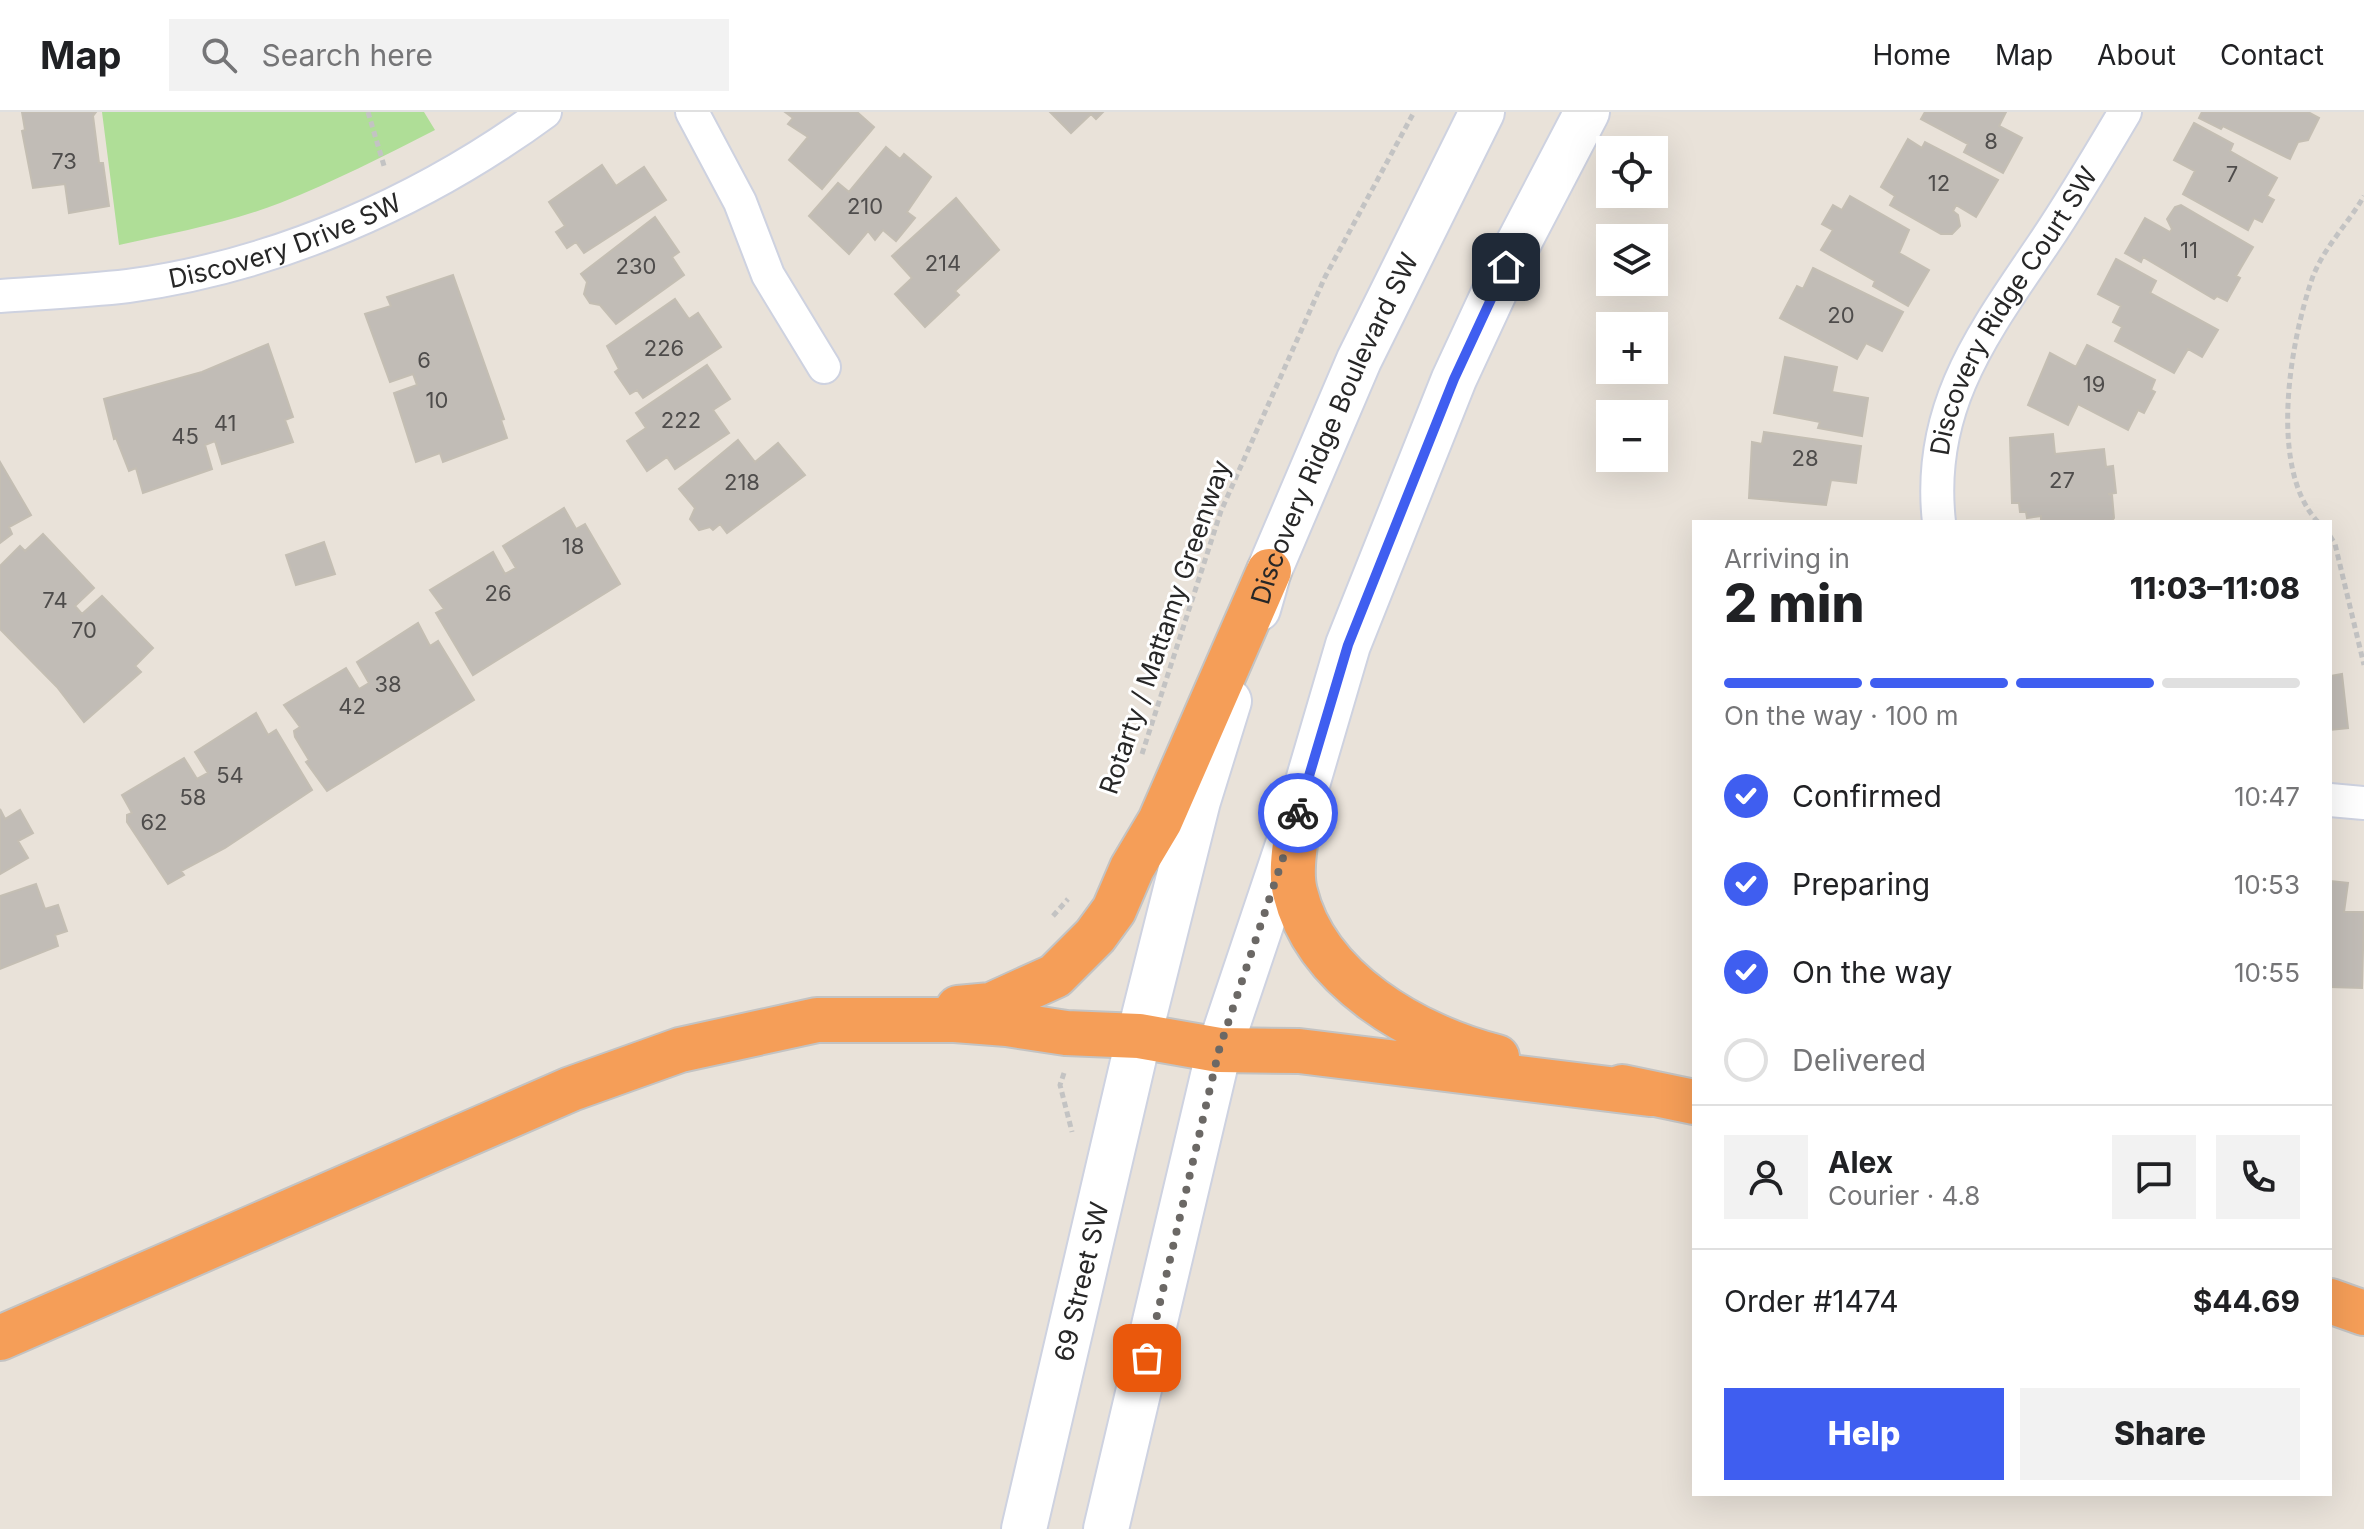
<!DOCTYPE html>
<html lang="en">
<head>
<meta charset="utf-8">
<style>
	:root { --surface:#fff; --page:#f2f2f2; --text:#202124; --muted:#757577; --line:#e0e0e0; --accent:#3f5ef0 }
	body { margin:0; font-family:Inter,sans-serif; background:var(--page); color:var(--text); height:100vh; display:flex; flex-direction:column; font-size:30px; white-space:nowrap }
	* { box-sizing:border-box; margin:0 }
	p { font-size:26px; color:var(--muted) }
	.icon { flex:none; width:44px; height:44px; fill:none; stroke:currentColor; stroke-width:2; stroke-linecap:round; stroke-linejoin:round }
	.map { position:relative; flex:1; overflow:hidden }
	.details { position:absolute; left:1692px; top:408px; width:640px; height:976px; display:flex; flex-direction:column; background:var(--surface); border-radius:0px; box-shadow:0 8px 32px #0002 }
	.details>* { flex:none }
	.controls { position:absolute; left:1596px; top:24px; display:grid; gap:16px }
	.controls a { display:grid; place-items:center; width:72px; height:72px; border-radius:0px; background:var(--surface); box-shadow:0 8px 32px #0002; font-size:40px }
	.pin { position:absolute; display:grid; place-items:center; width:68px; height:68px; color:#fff; margin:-34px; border-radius:16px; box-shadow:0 4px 12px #0006 }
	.courier { position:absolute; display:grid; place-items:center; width:80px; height:80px; margin:-40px; border:6px solid #3f5ef0; border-radius:50%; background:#fff; color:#222; box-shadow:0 2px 10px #0007 }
	.headline em { font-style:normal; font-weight:800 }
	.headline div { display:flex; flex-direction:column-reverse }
	.headline { display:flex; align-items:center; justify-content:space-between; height:136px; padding:0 32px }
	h1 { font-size:52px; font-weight:800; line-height:60px }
	.bar { display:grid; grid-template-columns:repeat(4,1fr); gap:12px 8px; align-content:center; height:96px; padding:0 32px }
	.bar i { height:10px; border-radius:6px; background:var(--line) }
	.bar .active { background:var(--accent) }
	.bar p { grid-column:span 4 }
	.line { display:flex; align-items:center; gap:20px; padding:0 32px; border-top:2px solid var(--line) }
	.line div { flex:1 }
	.round { display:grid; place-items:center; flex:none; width:84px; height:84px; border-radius:0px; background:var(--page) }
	ol { padding:0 32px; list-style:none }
	li { display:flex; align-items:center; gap:24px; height:88px }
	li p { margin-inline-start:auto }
	li .icon { padding:8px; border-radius:50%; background:var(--accent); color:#fff; stroke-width:4 }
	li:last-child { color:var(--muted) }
	li i { width:44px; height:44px; border:4px solid var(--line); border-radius:50% }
	.cta { display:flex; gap:16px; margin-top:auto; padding:16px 32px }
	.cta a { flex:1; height:92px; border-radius:0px; background:var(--accent); color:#fff; font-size:32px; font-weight:800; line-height:92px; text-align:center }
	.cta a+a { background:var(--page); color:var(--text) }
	header { display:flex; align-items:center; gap:48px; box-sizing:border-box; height:112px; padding:0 40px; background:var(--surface); border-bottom:2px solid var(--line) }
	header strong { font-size:38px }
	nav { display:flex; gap:44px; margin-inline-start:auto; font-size:28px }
	.search { width:560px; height:72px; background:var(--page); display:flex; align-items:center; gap:20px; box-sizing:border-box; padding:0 28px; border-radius:0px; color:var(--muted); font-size:30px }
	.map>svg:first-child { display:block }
	.green { fill:#afde97 }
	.building { fill:#c1bcb6; stroke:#c4beb3; stroke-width:2 }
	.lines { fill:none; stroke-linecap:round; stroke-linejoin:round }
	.street-casing { stroke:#ced2e0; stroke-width:36 }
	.secondary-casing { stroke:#ced2e0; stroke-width:48 }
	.highway-casing { stroke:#c3c3c3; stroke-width:48 }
	.path { stroke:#c3c3c3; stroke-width:5; stroke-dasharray:6 4; stroke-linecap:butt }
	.street { stroke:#fff; stroke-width:32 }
	.secondary { stroke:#fff; stroke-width:44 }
	.highway { stroke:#f59e58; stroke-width:44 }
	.done { stroke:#6b6865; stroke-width:8; stroke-dasharray:0 14.4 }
	.route { stroke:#3f5ef0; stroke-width:10 }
	.labels { text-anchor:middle; stroke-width:6; stroke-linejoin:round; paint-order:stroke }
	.number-label { font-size:22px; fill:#4e4c4b }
	.street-label { font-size:26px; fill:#272727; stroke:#fff }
</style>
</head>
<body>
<header>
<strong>Map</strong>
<div class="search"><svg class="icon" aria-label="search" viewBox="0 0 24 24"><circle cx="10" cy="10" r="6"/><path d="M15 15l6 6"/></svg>Search here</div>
<nav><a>Home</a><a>Map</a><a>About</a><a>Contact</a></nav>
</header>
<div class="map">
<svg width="2364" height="1417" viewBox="0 0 2364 1417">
	<rect width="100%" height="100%" fill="#e9e2d9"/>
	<!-- green -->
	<path class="green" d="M102 0H424L435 18C384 44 333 70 280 91 228 111 173 121 119 133Z"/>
	<!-- building -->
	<path class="building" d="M22 0H96L93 4 99 51H103L109 94 69 101 65 72 33 76 22 19 25 18Z
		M785 0H857L874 15 822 77 789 48 808 25 788 12 793 6Z
		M1050 0H1103L1096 7 1091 2 1071 21Z
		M1925 0H2006L1999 14 2022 26 2003 61 1964 40 1968 32 1921 7Z
		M2202 0H2308L2319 6 2308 28 2298 30 2290 47 2223 14 2221 17 2199 6Z
		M2194 11 2233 32 2230 39 2277 66 2267 84 2274 88 2262 110 2254 106 2248 118 2183 82 2195 59 2174 48Z
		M1908 27 1922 36 1925 30 1998 68 1976 105 1956 93 1953 99 1958 103 1960 114 1952 122H1941L1890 93 1895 84 1881 75Z
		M886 35 900 47 904 42 931 65 907 100 915 106 896 129 883 118 875 128 868 119 849 142 809 104 838 71 849 80Z
		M602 53 616 74 644 55 666 88 584 141 576 130 567 136 556 120 565 114 549 90Z
		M1850 84 1909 118 1899 141 1929 158 1908 194 1873 174 1875 169 1821 138 1833 118 1822 112 1833 93 1842 98Z
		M956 86 999 138 955 179 959 183 925 215 895 182 912 166 892 144Z
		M2181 93 2253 135 2236 164 2240 166 2227 189 2217 184 2214 187 2143 145 2141 150 2125 141 2145 106 2170 120 2172 117 2167 107 2175 95Z
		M655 105 679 140 672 145 684 163 616 212 600 193 590 191 584 182 587 170 581 162Z
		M2116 147 2156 169 2150 181 2218 218 2202 245 2188 237 2174 261 2115 229 2122 215 2113 210 2121 194 2098 182Z
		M1813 156 1903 200 1882 239 1866 231 1857 247 1780 206 1797 174 1803 177Z
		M453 163 504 307 501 308 507 326 443 350 440 341 416 350 394 281 417 273 413 262 390 270 365 202 391 194 387 185Z
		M675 187 689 207 698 201 721 235 643 286 637 278 630 282 615 260 619 257 607 234Z
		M268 232 293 305 285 308 293 330 222 352 215 329 205 333 212 357 143 381 136 356 129 359 116 326 114 327 104 287 202 260Z
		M2087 233 2155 268 2151 278 2155 280 2144 301 2138 298 2128 318 2078 292 2068 313 2028 293 2050 241 2076 255Z
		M1785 245 1837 255 1832 280 1868 286 1862 324 1818 316 1820 310 1774 301Z
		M707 253 730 287 713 298 729 321 675 357 667 345 647 359 627 329 646 316 636 301Z
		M1764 320 1861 334 1856 371 1831 368 1826 393 1749 386 1752 330 1762 332Z
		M2053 322 2055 342 2104 337 2106 355 2113 354 2116 381 2108 382 2112 383 2114 406 2111 410H2041V404L2027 406 2026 400H2020L2019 391H2012L2010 326Z
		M738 328 755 350 778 331 805 363 727 421 720 412 713 418 710 415 699 418 690 407 695 396 679 377Z
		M0 350 31 403 9 415 12 422 0 431Z
		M564 396 576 417 585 412 620 472 473 563 436 501 444 497 430 478 493 440 505 462 516 456 503 434Z
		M43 422 94 476 75 494 82 502 102 484 153 536 135 554 141 560 84 610 57 575 0 517V454L20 434 25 439Z
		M324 430 335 462 296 473 286 443Z
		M418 511 430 534 438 529 474 588 327 679 306 650 309 648 295 625 294 619 300 615 284 593 346 556 359 577 369 571 357 550Z
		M2342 562 2348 616 2330 618V564Z
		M256 601 268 623 276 618 312 678 225 736 181 759 184 763 168 772 127 710V703L132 701 122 683 184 646 197 667 208 661 195 640Z
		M0 697 5 707 20 698 33 721 18 729 28 746 0 762Z
		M2330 769 2348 771 2344 800H2364L2362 876 2330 875Z
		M36 772 45 797 58 793 67 819 55 823 58 834 0 857V784Z"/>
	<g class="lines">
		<defs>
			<g id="street">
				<path d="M692 0 740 90 768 163 824 255"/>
				<path id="s1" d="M0 184C42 181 85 179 128 174 277 154 424 89 545 0"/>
				<path id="s2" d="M1939 410C1926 295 1984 220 2044 131 2073 88 2099 44 2125 0"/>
				<path d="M2330 688 2364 691"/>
			</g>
			<g id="secondary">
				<path id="s3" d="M1258 497 1269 459 1359 248 1482 0"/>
				<path id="s4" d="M1024 1417 1139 924 1198 689 1229 589"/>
				<path d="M1106 1417 1219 938 1299 700 1348 533 1454 267 1506 155 1587 0"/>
			</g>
			<path id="highway" d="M1299 700C1297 724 1289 757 1295 780 1316 868 1416 925 1497 945
				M958 896 991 893 1055 864 1095 824 1114 798 1132 756 1160 709 1269 459
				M1622 975 1694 990
				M2330 1189 2364 1201
				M0 1226 571 977 680 938 817 908H955L1007 912 1066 921 1139 924 1219 938 1299 939 1650 982"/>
		</defs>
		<!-- street casing -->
		<use href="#street" class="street-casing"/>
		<!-- secondary casing -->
		<use href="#secondary" class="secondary-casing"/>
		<!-- highway casing -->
		<use href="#highway" class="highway-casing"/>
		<!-- path -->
		<path class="path" d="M368 0 385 57
			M2318 410C2268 357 2290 231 2312 167 2323 136 2348 112 2364 84
			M2330 424 2335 432 2364 553
			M1142 642 1221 399 1325 165 1414 0
			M1053 804 1068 787
			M1064 961 1060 973 1072 1020"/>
		<!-- street -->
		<use href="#street" class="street"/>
		<!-- secondary -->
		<use href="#secondary" class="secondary"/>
		<!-- highway -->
		<use href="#highway" class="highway"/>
	</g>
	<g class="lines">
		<!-- done -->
		<path class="done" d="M1147 1246 1219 938 1298 701"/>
		<!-- route -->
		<path class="route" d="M1298 701 1348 533 1454 267 1506 155"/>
	</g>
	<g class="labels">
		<!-- number labels -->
		<g class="number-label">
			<text x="1991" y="37">8</text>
			<text x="64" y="57">73</text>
			<text x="2232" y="70">7</text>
			<text x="1939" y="79">12</text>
			<text x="865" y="102">210</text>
			<text x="2189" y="146">11</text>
			<text x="943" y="159">214</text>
			<text x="636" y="162">230</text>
			<text x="1841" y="211">20</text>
			<text x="664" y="244">226</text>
			<text x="424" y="256">6</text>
			<text x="2094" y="280">19</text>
			<text x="437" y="296">10</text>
			<text x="681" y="316">222</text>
			<text x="225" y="319">41</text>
			<text x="185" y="332">45</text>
			<text x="1805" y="354">28</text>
			<text x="2062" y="376">27</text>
			<text x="742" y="378">218</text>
			<text x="573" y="442">18</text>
			<text x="498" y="489">26</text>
			<text x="55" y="496">74</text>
			<text x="84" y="526">70</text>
			<text x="388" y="580">38</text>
			<text x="352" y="602">42</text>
			<text x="230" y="671">54</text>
			<text x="193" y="693">58</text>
			<text x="154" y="718">62</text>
		</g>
		<!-- street labels -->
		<g class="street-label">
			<text dy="9" stroke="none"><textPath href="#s1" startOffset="292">Discovery Drive SW</textPath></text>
			<text dy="9" stroke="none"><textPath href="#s2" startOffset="230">Discovery Ridge Court SW</textPath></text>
			<text dy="9" stroke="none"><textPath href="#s3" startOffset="196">Discovery Ridge Boulevard SW</textPath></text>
			<text transform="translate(1165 515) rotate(-71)" y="9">Rotarty / Mattamy Greenway</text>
			<text dy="9" stroke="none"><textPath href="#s4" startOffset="254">69 Street SW</textPath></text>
		</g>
	</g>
</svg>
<div class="controls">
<a><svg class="icon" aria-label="locate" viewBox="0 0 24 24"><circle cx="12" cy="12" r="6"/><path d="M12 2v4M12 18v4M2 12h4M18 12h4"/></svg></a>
<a><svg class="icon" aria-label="layers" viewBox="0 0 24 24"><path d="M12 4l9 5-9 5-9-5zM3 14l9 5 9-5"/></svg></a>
<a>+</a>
<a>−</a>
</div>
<div class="pin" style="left:1147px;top:1246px;background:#ea580c"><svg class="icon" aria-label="bag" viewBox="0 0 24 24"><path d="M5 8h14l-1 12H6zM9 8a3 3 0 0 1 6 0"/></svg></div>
<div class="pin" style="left:1506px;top:155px;background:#1f2937"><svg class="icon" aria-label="home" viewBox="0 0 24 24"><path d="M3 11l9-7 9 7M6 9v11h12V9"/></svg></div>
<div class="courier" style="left:1298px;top:701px"><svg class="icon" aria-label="bike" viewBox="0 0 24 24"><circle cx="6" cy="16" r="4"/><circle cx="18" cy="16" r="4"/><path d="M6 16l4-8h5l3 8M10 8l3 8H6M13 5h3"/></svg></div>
<section class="details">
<div class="headline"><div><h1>2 min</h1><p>Arriving in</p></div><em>11:03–11:08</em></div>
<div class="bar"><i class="active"></i><i class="active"></i><i class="active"></i><i></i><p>On the way · 100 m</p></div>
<ol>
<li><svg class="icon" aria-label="check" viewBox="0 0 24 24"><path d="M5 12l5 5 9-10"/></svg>Confirmed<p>10:47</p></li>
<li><svg class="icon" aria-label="check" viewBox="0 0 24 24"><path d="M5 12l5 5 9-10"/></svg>Preparing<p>10:53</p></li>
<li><svg class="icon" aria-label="check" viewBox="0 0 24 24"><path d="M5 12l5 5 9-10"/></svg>On the way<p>10:55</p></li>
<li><i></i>Delivered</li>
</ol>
<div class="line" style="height:144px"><a class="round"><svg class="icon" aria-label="person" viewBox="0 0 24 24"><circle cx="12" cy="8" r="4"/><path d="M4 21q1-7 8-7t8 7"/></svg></a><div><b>Alex</b><p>Courier · 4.8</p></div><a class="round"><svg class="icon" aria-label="chat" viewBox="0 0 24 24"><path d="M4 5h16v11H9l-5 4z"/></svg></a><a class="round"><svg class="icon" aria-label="phone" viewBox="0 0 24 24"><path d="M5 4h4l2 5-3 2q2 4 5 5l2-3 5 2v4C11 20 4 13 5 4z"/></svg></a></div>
<div class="line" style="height:104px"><div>Order #1474</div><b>$44.69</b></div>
<div class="cta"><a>Help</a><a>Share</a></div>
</section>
</div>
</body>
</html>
